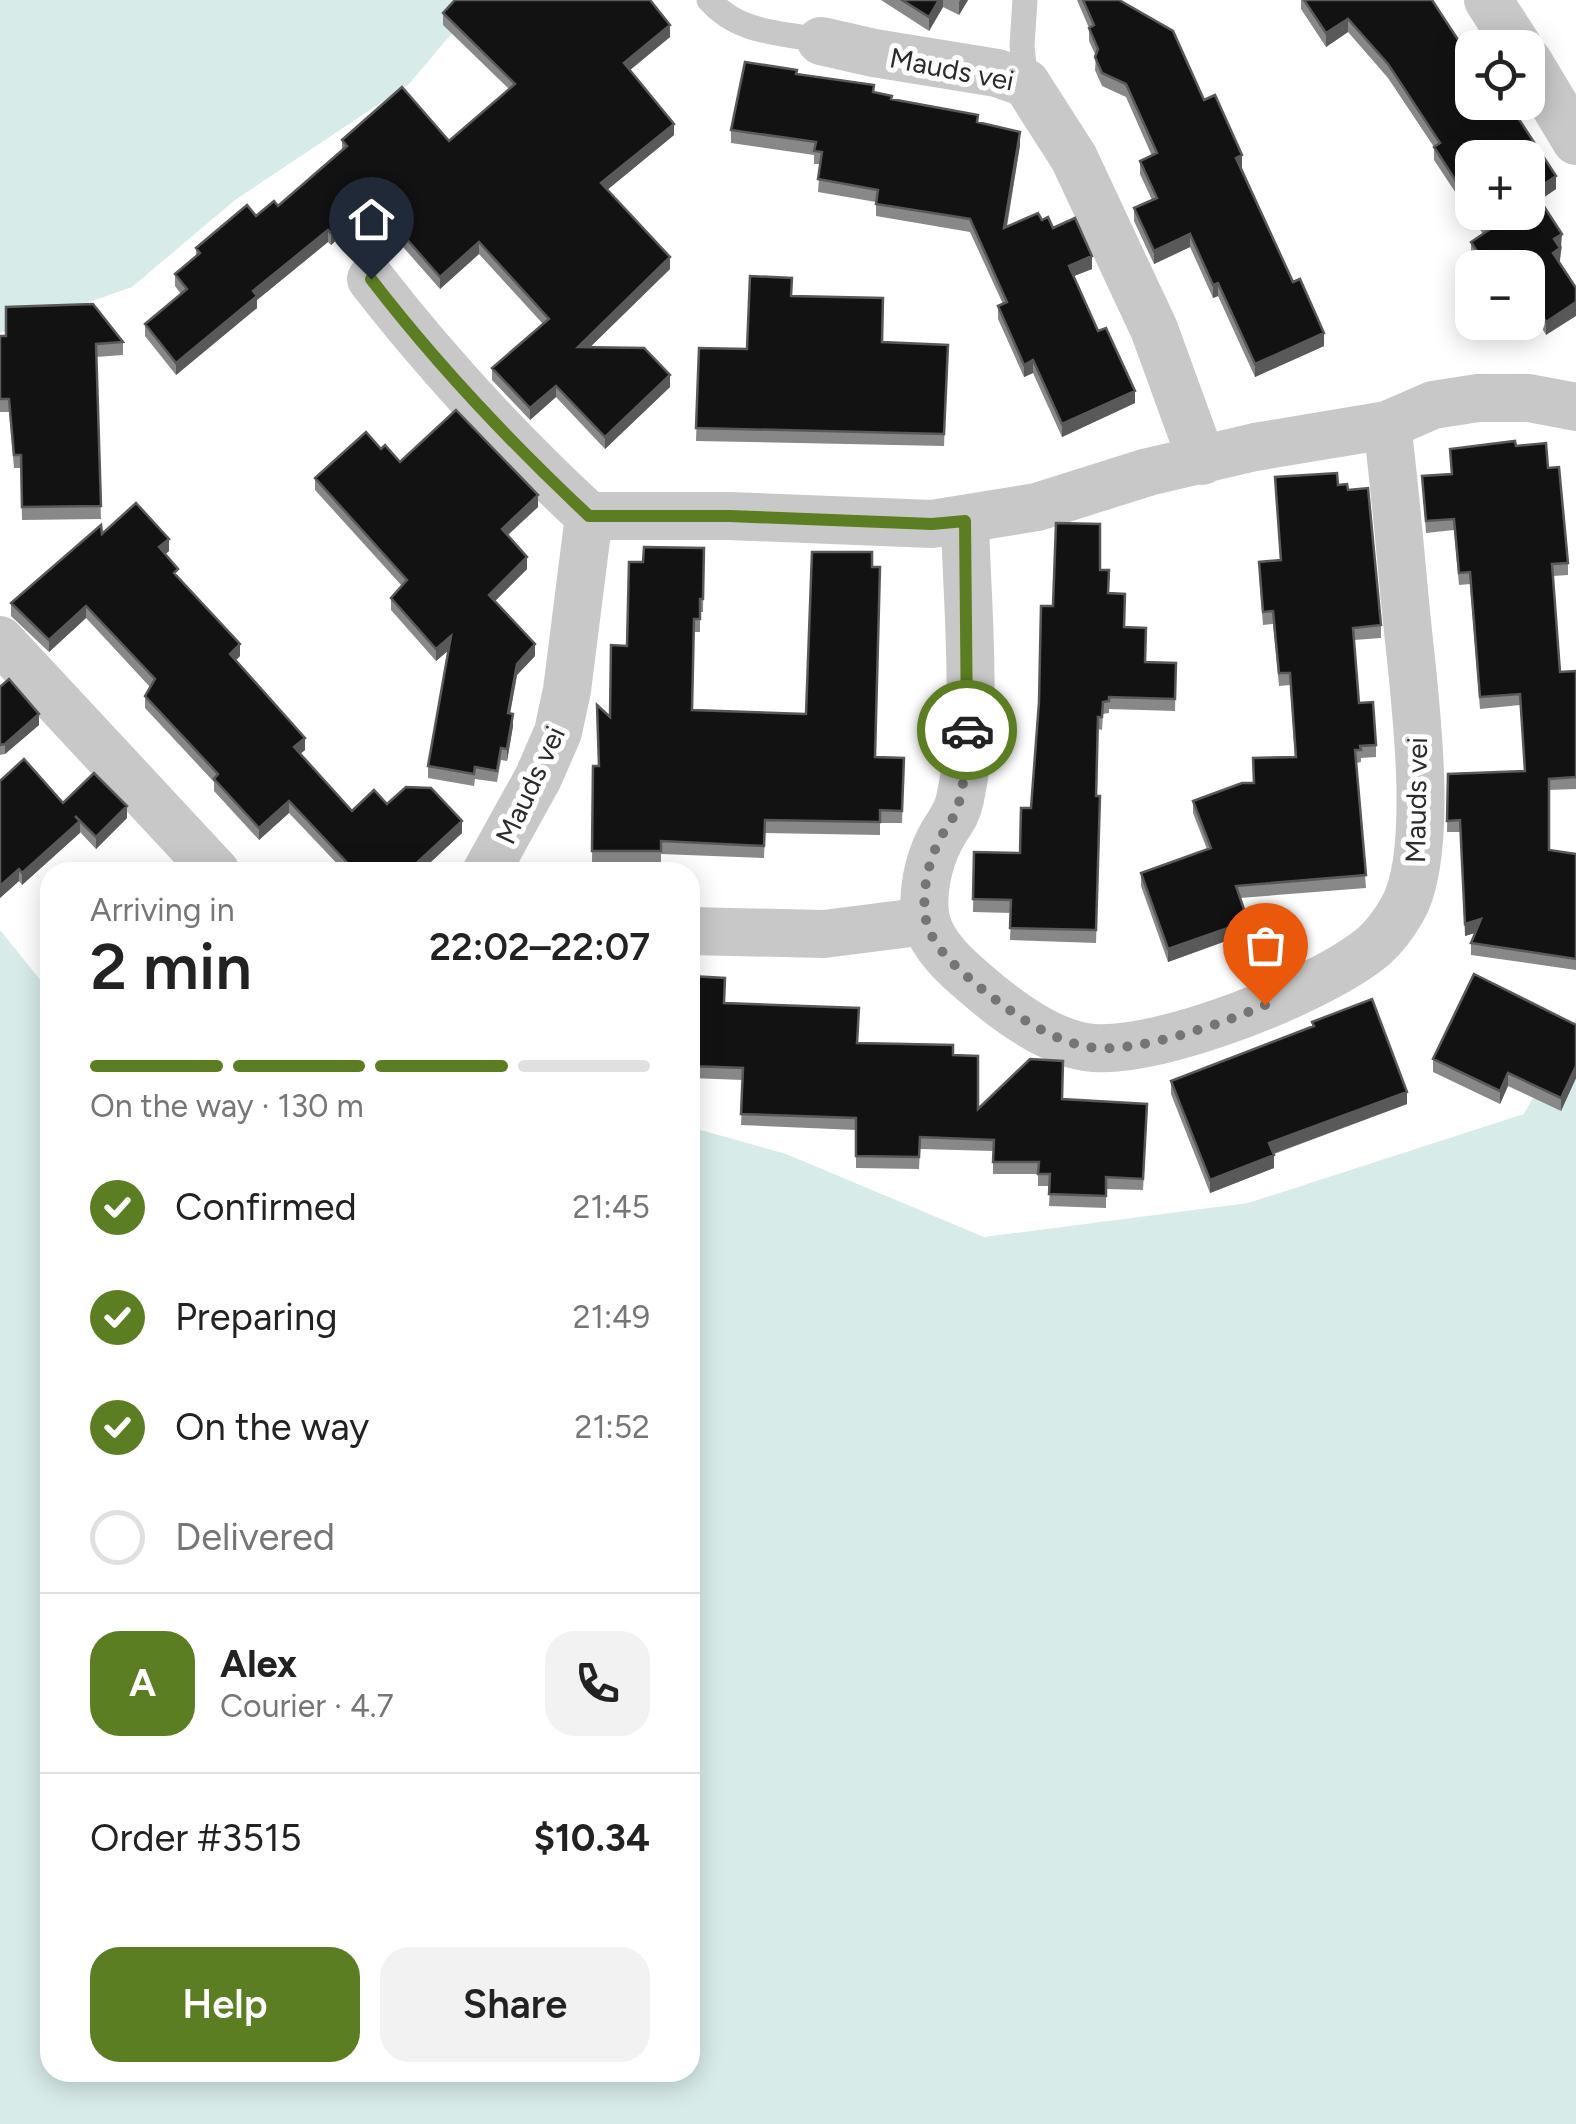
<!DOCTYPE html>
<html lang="en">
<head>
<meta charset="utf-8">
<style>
	:root { --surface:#fff; --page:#f2f2f2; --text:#222; --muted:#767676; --line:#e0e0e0; --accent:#5c7e22 }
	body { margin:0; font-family:Figtree,sans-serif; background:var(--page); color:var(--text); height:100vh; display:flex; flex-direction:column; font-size:38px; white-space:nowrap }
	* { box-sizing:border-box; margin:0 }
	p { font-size:32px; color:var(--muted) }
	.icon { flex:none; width:55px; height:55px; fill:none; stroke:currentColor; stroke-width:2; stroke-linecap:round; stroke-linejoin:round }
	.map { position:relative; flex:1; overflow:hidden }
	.drawer { position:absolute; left:40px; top:862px; width:660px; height:1220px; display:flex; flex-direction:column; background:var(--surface); border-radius:30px; box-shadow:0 5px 25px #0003 }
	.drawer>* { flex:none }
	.buttons { position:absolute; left:1455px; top:30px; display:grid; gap:20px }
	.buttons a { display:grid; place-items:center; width:90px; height:90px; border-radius:20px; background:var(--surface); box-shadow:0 5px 25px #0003; font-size:50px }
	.pin { position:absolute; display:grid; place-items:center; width:85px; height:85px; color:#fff; margin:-102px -42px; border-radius:50% 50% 50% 0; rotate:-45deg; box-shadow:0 0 10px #0007 }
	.pin .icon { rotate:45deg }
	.courier { position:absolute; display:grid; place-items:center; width:100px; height:100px; margin:-50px; border:8px solid #5c7e22; border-radius:50%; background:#fff; color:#222; box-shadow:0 2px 12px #0007 }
	.summary em { font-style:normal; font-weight:600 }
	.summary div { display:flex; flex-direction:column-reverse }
	.summary { display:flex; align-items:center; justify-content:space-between; height:170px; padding:0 50px }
	h1 { font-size:65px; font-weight:600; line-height:75px }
	.bar { display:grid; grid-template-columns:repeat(4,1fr); gap:15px 10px; align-content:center; height:120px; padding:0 50px }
	.bar i { height:12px; border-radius:8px; background:var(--line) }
	.bar .active { background:var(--accent) }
	.bar p { grid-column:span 4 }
	.line { display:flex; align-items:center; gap:25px; padding:0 50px; border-top:2px solid var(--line) }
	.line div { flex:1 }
	.round { display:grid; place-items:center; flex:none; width:105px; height:105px; border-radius:30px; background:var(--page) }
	ol { padding:0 50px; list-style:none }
	li { display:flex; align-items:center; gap:30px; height:110px }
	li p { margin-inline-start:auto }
	li .icon { padding:10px; border-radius:50%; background:var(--accent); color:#fff; stroke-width:4 }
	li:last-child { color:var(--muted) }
	li i { width:55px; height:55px; border:5px solid var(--line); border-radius:50% }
	.primary-button { display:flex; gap:20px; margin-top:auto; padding:20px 50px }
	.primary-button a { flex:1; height:115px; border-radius:30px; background:var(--accent); color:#fff; font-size:40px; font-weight:600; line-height:115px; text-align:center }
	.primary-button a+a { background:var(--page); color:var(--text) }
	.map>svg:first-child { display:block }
	.green { fill:#d7ebe9 }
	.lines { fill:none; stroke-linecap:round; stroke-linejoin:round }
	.lane { stroke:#c8c8c8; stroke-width:25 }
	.street { stroke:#c8c8c8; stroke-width:48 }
	.wall { fill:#888; fill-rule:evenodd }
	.shaded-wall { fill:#595959 }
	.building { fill:#121212; stroke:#595959; stroke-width:2.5 }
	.done { stroke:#757575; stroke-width:10; stroke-dasharray:0 18 }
	.route { stroke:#5c7e22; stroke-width:12 }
	.labels { text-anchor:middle; stroke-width:10; stroke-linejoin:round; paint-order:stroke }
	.street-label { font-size:28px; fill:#2b2b2b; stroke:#fff }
</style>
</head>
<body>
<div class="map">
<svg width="1576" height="2124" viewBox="0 0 1576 2124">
	<rect width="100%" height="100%" fill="#fff"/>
	<!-- green -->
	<path class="green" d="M0 0H480L409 84 235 200 132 287 0 333Z
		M0 930 50 992V2072H690V1127L786 1154 984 1237 1248 1203 1524 1114 1576 1018V2124H0Z"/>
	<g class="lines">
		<!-- lane -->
		<path class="lane" d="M709 0C741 35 778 31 821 41
			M1025 0 1022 46 1026 83"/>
		<!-- street -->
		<path class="street" d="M1488 0 1519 48
			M821 41 874 53 997 73 1026 83 1074 158 1154 329 1202 461
			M1528 61 1576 141
			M371 279C437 364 510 443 589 516H729L932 524 1037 507 1148 472 1255 447 1387 425 1433 405 1478 398H1529L1576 407
			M965 521C967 610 979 712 960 799 957 816 947 825 940 839 928 862 921 895 926 920 932 946 957 968 976 984 1007 1011 1052 1045 1094 1048 1162 1053 1322 990 1374 946 1384 937 1395 922 1402 910 1437 851 1413 683 1406 612 1400 550 1395 487 1387 425
			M0 640 216 872
			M486 872 538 778 558 732 567 690 589 516
			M690 931 824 934 926 921"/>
	</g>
	<!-- wall -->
	<path class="wall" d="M881 0H968L959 15 943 7 929 31Z
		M1077 0H1119L1204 100 1242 168 1293 282 1324 346 1255 377 1218 296 1213 298 1190 247 1154 264 1134 221V208L1152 200 1140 174V161L1152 156 1126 97 1102 86 1095 70 1096 56 1089 41V28Z
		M1301 0H1432L1556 189 1540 200 1562 247 1546 335 1542 328 1526 339 1516 322H1528V268H1480L1471 255V242L1483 234 1434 160V147L1388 78 1348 32 1326 47 1301 9ZM1472 158 1528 212H1472Z
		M443 13 670 37 630 70 674 135 607 190 670 269 590 347 670 387 605 449 556 397 530 420 492 380V368L543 324 479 254 440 289 381 222 369 231 363 224 351 234 348 230 331 245 328 242 257 300V308L176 375 145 336V324L181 294 175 286V274L196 257V248L256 216 278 206 342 150V140L449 141 509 89 443 25Z
		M797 74 874 93 892 99 978 122 1020 145 1007 227 1042 220 1053 228 1092 269 1074 276 1098 331 1135 403 1062 437 1033 373 1024 377 998 319V306L1003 304 970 232 876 216V202L818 192 820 164H814V155L731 143V130Z
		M791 296 882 342 948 345 944 446 696 441 699 348 747 349Z
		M0 336 123 342V355L96 357 101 519 22 520 21 468H14L9 412H0Z
		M1516 446 1548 468 1568 563V575L1553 576 1560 672 1576 671V789L1549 790V850L1576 854V970L1471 955V943L1475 933 1465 936 1460 832H1447L1448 774 1525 771 1520 705 1480 709 1470 584 1459 585 1454 530 1426 533 1422 476 1451 474 1450 449Z
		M381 449 400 462 538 507 508 535 527 569 495 601 535 656 517 675 510 713 513 726 507 761 501 760 497 782 475 779 474 786 428 778V766L449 650 436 661 391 610V598L402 586 315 490V478Z
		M1275 477 1338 485 1348 490 1381 625V638L1354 640 1359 703 1376 745V757L1361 758V762L1356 763 1366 888 1240 898 1248 933 1168 962 1141 886V873L1207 849 1193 813V801L1253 783 1295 757 1290 685 1279 686 1273 624 1263 625 1259 575V562L1280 560Z
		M704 548 703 612H700V632H694L692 710 806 714 872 567 876 757 904 758 902 823H880V835L765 833 764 858 661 854V864L592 863 593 766H598L627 646 643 562Z
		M169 551 165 554 178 578 240 656 236 660 305 750 300 754 352 811 387 804 462 833 420 872H345L289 813 259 840 214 791V782L145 708V696L150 687 86 618 49 652 11 616V603Z
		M1100 570 1108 593 1125 627 1145 662 1176 663 1175 711 1109 709V713L1103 714 1102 730 1098 729 1097 796 1100 809 1096 943 1010 940 1011 913 973 912 974 852 1020 853 1031 808 1053 606Z
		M0 687 39 725 5 754 0 755Z
		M0 781 63 803 127 818 96 849 80 832 22 885 19 881 0 898Z
		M690 976 724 1003 858 1043 953 1055 978 1109 1063 1100 1147 1116 1143 1190 1106 1189V1208L1049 1206 1050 1186H1038V1174H993V1151L920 1149 919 1169 856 1168V1130L741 1125 743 1080 690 1078Z
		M1312 1022 1407 1104 1274 1154V1168L1210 1193 1171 1094V1081L1312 1027Z
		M1576 1025V1078L1561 1111 1508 1086 1500 1104 1433 1072V1059Z"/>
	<!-- shaded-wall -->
	<path class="shaded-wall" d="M939 0H943V7L929 31V17Z
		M960 0H968L959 15V2Z
		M1348 19V32L1326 47V33Z
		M670 25V37L624 75V63Z
		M674 124V135L601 195V183Z
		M1020 132V145L1004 241V228Z
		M1242 155V168L1236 170V158Z
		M1556 176V189L1534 204V191Z
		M381 210V222L369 231V220Z
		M363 212V224L351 234V222Z
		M348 218V230L331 245V233Z
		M328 230V242L257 300V308L176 375V363L253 291Z
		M1190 234V247L1154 264V251Z
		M1562 234 1560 261 1553 266 1554 239Z
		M479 242V254L440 289V277Z
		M1092 256V269L1069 278V266Z
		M670 257V269L578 359V347Z
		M1218 283V296L1213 298V285Z
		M1576 302V316L1546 335V322Z
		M1542 315V328L1526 339V326Z
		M1324 333V346L1255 377V364Z
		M1033 360V373L1024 377V365Z
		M670 375V387L605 449V437Z
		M556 386V397L530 420V408Z
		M1135 391V403L1062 437V424Z
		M538 495V507L502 540V529Z
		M169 539V551L159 560V547Z
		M527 557V569L489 607V595Z
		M86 606V618L49 652V640Z
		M451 636V648L436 661V649Z
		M240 644V656L230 666V654Z
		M535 644V656L517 675 508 725V713L517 664Z
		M39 714V725L5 754V744Z
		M513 714V726L507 761V749Z
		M305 738V750L294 759V747Z
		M289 801V813L259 840V828Z
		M127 806V818L96 849V837Z
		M80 821V833L22 885V873Z
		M462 821V833L420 872H407Z
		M19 869V881L0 898V886Z
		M1481 919V931L1465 936V924Z
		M1248 921V933L1168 962V949Z
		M1576 1066V1078L1561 1111V1098Z
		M1508 1073V1086L1500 1104V1091Z
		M1407 1092V1104L1269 1155V1143Z
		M1274 1155V1168L1210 1193V1180Z"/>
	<!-- building -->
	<path class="building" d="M455 0H650L670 25 624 63 674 124 601 183 670 257 578 347 644 348 670 375 605 437 556 386 530 408 492 368 549 319 479 242 440 277 381 210 369 220 363 212 351 222 348 218 331 233 328 230 253 291 257 296 176 363 145 324 187 289 175 274 200 253 196 248 247 205 256 216 274 201 278 206 347 146 342 140 402 87 449 141 515 84 443 13Z
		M902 0H939L929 17Z
		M1083 0H1119L1173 31 1204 100 1215 95 1242 155 1236 158 1293 282 1300 279 1324 333 1255 364 1218 283 1213 285 1190 234 1154 251 1134 208 1157 198 1140 161 1157 153 1126 84 1102 73 1095 57 1098 49 1089 28 1094 25Z
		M1304 0H1432L1472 61V102H1500L1503 107 1509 104 1556 176 1534 191 1562 234 1554 239 1560 248 1553 253 1576 288V302L1546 322 1542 315 1526 326 1524 322H1528V268H1488L1471 242 1489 230 1477 212H1528V158H1472V206L1434 147 1440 143 1388 64 1348 19 1326 33Z
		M745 62 797 70 796 74 874 85 873 92 892 96 891 99 978 115 977 122 1020 132 1004 228 1038 213 1042 220 1048 217 1053 228 1075 218 1092 256 1069 266 1098 331 1106 328 1135 391 1062 424 1033 360 1024 365 998 306 1007 302 970 219 876 204 878 190 818 179 822 152 814 151 816 142 731 130Z
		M750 276 792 278 791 296 883 298 882 342 948 345 944 434 696 428 699 348 747 349Z
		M93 304 123 342 96 344 101 506 22 507 21 455H14L9 399H0V336H6V307Z
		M456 410 538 495 502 529 527 557 489 595 535 644 517 664 508 713 513 714 507 749 501 748 497 771 475 767 474 774 428 766 451 636 436 649 391 598 407 580 315 478 366 432 381 449 385 445 400 462Z
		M1515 441 1516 446 1546 443 1548 468 1559 467 1568 563 1552 564 1560 672 1576 671V777L1549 779V850L1576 854V959L1471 943 1481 919 1465 924 1460 820 1447 821 1448 774 1525 771 1520 694 1480 697 1470 572 1459 573 1454 519 1426 521 1422 476 1452 474 1450 449Z
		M1337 473 1338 485 1347 484 1348 490 1368 488 1381 625 1353 628 1359 703 1373 702 1376 745 1360 746 1361 750H1355L1366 875 1236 886 1248 921 1168 949 1141 873 1211 848 1193 801 1242 783H1254L1253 758 1296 757 1290 673H1279L1273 611 1263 612 1259 562 1281 560 1275 477Z
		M136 503 169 539 159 547 178 569 174 573 240 644 230 654 305 738 294 747 352 811 374 790 387 804 406 787 431 788 462 821 407 872H356L289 801 259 828 214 779 218 774 145 696 155 679 86 606 49 640 11 603 101 525 102 534Z
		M1056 523 1100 524V570H1109L1108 593 1125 594 1124 627 1146 628 1145 662 1176 663 1175 699 1109 697V701L1103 702 1102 717H1098L1096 796H1100L1096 930 1010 928 1011 900 973 899 974 852 1020 853 1021 808H1031L1039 702 1041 606H1053Z
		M644 547 704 548 703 599H700V619H694L692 710 806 714 812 552H872V567H880L875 757 904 758 902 811 880 810V822L765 820 764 846 661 841V851H592L593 766H599L597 705 610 717 611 645 627 646 629 562H643Z
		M9 679 39 714 5 744 0 745V687Z
		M24 759 63 803 94 773 127 806 96 837 75 816 80 821 22 873 19 869 0 886V781Z
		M1474 974 1576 1025V1066L1561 1098 1508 1073 1500 1091 1433 1059Z
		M690 976 725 978 724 1003 859 1008 857 1043 953 1045V1055L978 1056V1109L1030 1059 1063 1061 1062 1099 1147 1104 1143 1179 1106 1177V1196L1049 1194 1050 1174H1038L1039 1162H993L994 1140 920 1137 919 1157 856 1156V1118L741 1114 743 1068 690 1066Z
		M1372 999 1407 1092 1269 1143 1274 1155 1210 1180 1171 1081 1314 1026 1312 1022Z"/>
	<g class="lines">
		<!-- done -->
		<path class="done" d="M967 730C966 755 965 782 958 806 954 819 946 827 940 839 928 861 921 895 926 920 932 947 957 968 977 985 1009 1011 1048 1040 1089 1047 1132 1055 1225 1023 1265 1005"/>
		<!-- route -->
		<path class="route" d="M371 279C437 365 510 442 589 516H729L932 524 965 521 967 730"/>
	</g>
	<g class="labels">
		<!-- street labels -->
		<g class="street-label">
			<text transform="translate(952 69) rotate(11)" y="10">Mauds vei</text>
			<text transform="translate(530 785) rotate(-65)" y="10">Mauds vei</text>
			<text transform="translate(1416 800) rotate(-89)" y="10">Mauds vei</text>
		</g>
	</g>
</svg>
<div class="buttons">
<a><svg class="icon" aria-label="locate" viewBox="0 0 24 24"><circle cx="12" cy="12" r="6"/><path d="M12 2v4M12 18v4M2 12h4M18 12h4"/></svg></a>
<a>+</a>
<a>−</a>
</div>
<div class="pin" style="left:1265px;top:1005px;background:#ea580c"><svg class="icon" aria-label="bag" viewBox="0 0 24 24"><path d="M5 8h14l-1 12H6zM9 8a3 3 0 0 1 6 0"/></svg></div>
<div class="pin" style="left:371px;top:279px;background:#1f2937"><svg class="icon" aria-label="home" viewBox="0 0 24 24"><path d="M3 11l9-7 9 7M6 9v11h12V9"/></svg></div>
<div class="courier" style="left:967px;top:730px"><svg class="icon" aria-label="car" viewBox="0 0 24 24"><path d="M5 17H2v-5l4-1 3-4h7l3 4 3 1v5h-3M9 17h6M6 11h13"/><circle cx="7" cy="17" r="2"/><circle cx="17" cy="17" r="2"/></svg></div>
<section class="drawer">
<div class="summary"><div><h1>2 min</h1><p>Arriving in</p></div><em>22:02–22:07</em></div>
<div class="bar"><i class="active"></i><i class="active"></i><i class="active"></i><i></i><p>On the way · 130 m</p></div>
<ol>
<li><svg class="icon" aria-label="check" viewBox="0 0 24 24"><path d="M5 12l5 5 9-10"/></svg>Confirmed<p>21:45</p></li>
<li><svg class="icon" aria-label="check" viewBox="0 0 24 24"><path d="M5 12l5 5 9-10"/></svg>Preparing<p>21:49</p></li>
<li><svg class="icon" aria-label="check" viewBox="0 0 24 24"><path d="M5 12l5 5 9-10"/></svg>On the way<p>21:52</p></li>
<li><i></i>Delivered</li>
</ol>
<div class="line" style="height:180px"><b class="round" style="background:var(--accent);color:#fff">A</b><div><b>Alex</b><p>Courier · 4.7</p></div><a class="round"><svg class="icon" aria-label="phone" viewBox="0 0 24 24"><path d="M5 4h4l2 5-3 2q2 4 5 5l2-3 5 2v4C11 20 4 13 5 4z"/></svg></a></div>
<div class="line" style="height:130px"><div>Order #3515</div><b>$10.34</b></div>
<div class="primary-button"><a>Help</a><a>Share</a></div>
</section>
</div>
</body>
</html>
